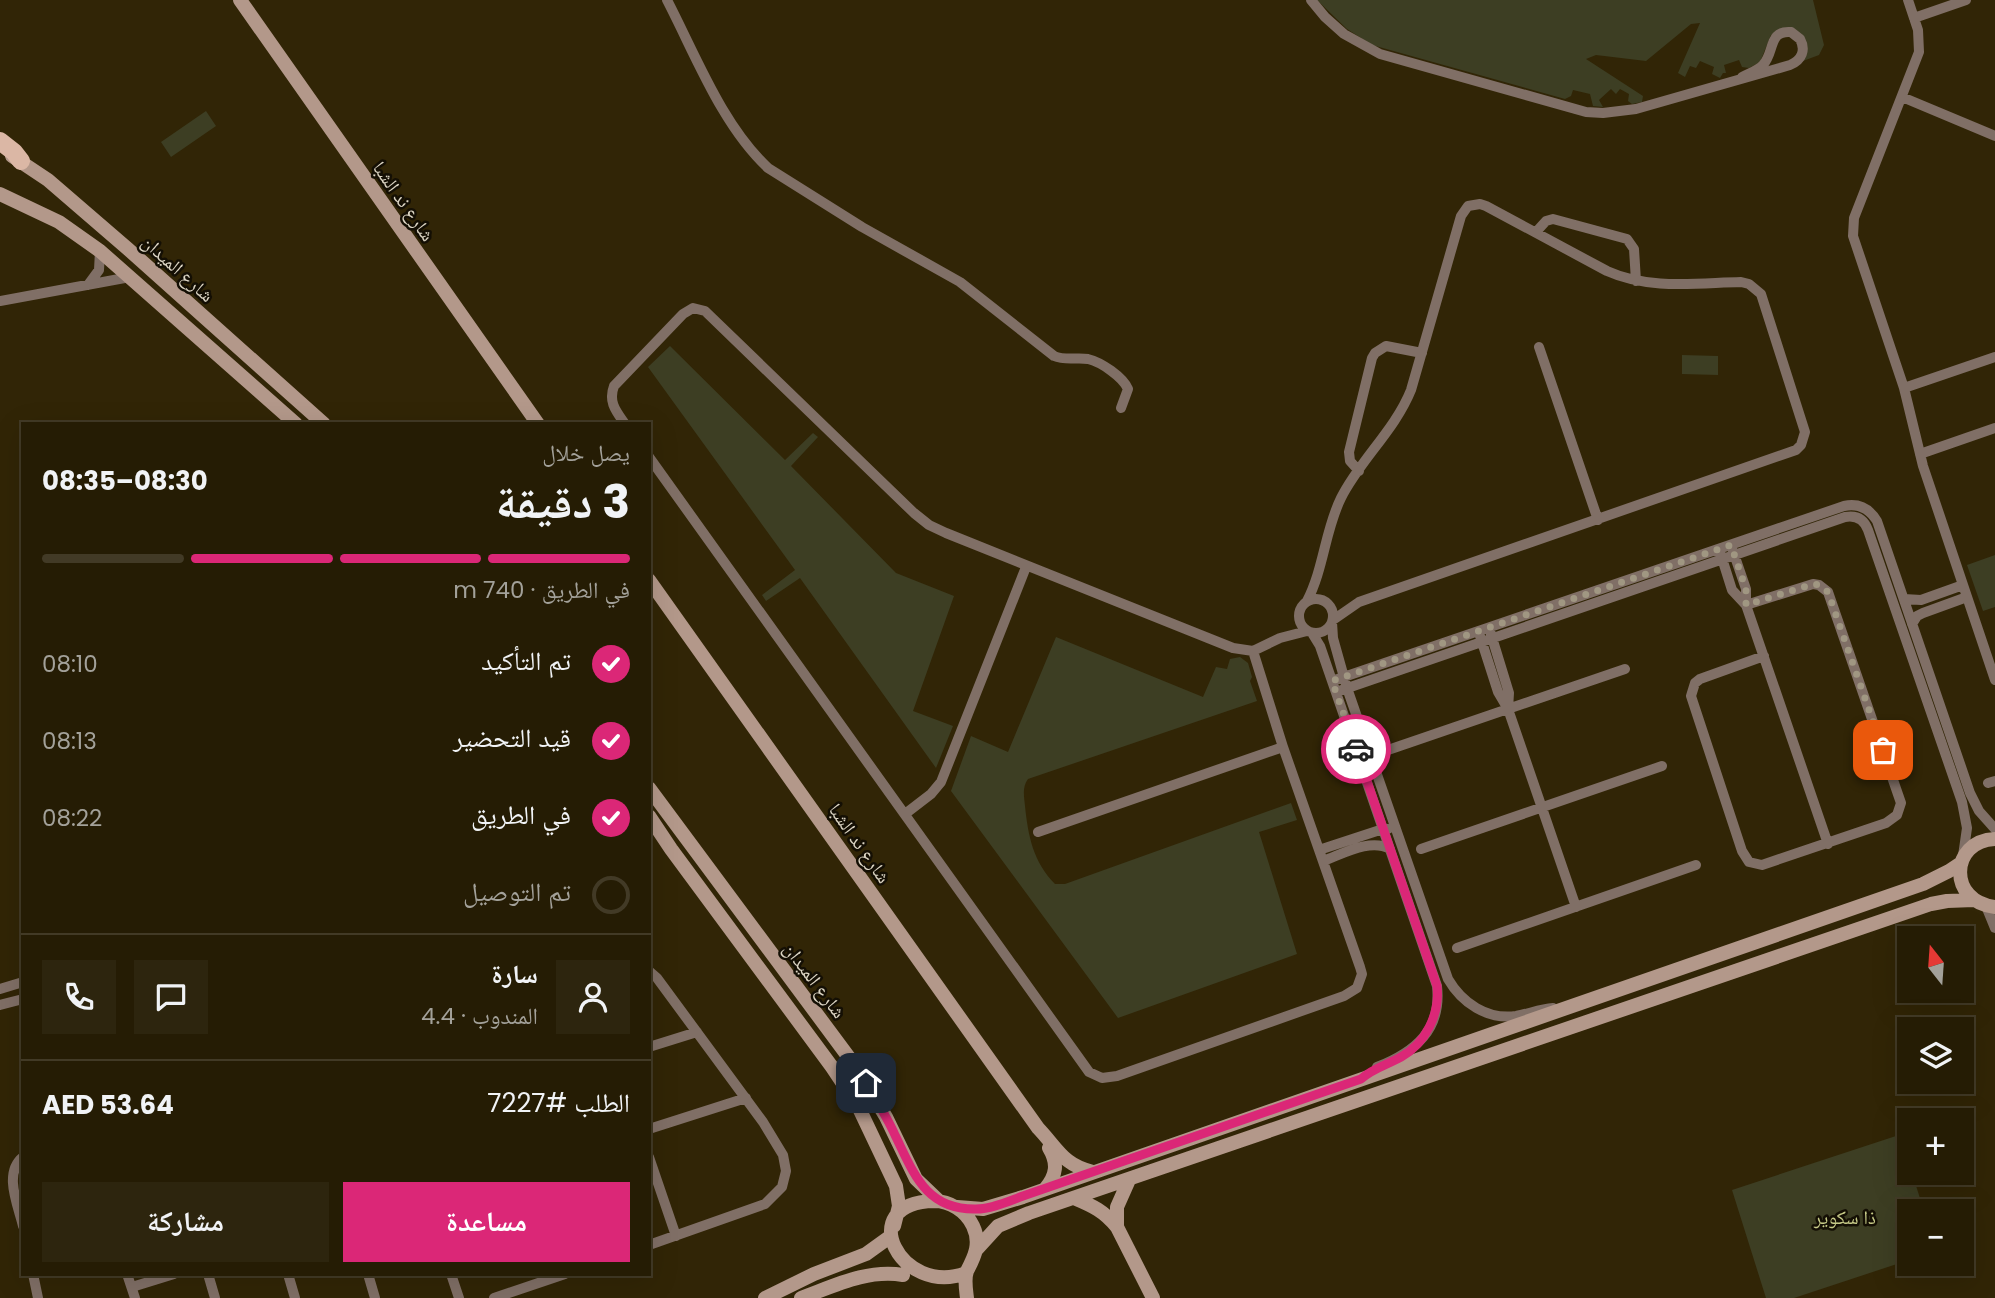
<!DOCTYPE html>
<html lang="ar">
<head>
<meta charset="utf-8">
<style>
	:root { --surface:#251c04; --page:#2d250e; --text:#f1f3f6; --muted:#a3a19a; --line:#423a26; --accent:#db2777 }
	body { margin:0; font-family:Poppins,"Noto Naskh Arabic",sans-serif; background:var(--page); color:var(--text); direction:rtl; height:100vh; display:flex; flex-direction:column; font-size:26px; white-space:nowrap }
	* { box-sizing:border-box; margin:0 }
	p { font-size:23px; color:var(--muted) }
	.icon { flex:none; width:38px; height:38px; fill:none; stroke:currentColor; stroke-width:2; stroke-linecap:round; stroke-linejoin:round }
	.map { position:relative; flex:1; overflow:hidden; direction:ltr }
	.drawer { position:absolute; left:21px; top:422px; width:630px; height:854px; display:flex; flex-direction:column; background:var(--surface); border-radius:0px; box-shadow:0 7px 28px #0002,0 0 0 2px var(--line); direction:rtl }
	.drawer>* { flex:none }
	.needle { width:46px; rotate:343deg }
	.buttons { position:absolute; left:1897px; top:926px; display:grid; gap:14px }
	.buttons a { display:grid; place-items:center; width:77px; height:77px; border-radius:0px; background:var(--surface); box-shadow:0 7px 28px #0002,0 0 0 2px var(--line); font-size:35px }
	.pin { position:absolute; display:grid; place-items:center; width:60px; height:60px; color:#fff; margin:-30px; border-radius:14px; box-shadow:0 4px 10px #0006 }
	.courier { position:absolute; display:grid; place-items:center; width:70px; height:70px; margin:-35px; border:5px solid #db2777; border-radius:50%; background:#fff; color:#222; box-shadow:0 2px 9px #0007 }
	.headline em { font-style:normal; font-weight:700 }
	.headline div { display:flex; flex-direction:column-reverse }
	.headline { display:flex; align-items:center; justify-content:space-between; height:119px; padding:0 21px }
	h1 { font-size:46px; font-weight:700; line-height:52px }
	.bar { display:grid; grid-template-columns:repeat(4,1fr); gap:10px 7px; align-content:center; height:84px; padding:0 21px }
	.bar i { height:9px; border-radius:5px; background:var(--line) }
	.bar .active { background:var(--accent) }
	.bar p { grid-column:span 4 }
	.line { display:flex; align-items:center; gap:18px; padding:0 21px; border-top:2px solid var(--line) }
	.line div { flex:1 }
	.round { display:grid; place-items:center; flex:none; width:74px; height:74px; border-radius:0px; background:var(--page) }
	ol { padding:0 21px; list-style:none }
	li { display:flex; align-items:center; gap:21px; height:77px }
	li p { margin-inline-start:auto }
	li .icon { padding:7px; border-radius:50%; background:var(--accent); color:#fff; stroke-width:4 }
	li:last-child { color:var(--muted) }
	li i { width:38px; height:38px; border:4px solid var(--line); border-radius:50% }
	.primary-button { display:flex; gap:14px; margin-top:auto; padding:14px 21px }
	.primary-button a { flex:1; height:80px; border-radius:0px; background:var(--accent); color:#fff; font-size:28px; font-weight:700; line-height:80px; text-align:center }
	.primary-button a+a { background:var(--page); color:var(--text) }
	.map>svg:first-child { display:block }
	.green { fill:#3d3e23 }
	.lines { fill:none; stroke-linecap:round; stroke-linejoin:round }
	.street { stroke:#806f66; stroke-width:10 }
	.secondary { stroke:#b3988a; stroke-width:14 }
	.primary { stroke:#dbb7a5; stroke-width:18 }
	.done { stroke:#a09782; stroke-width:7; stroke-dasharray:0 12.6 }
	.route { stroke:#db2777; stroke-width:9 }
	.labels { text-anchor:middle; stroke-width:5; stroke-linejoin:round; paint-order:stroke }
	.street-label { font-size:19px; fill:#dcd5c4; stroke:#140f04 }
	.park-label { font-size:19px; fill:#c7cb88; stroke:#140f04 }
</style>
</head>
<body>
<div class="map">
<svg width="1995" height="1298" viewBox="0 0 1995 1298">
	<rect width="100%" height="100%" fill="#312506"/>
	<!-- green -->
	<path class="green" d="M1317 0H1813L1824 45 1819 55 1803 61V38L1771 35 1760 62 1749 68 1742 67 1739 60 1724 65 1726 73H1723L1720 78 1712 74 1714 67 1700 61 1696 68 1690 66 1685 77 1678 73 1700 23 1691 24 1646 61 1596 55 1586 59 1643 96 1642 102 1632 104 1628 101 1629 94 1620 89 1616 94 1611 89 1599 100 1603 107 1593 106 1590 94 1573 90 1571 96 1565 99 1372 45 1347 29Z
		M206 111 216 126 171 157 161 142Z
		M670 346 785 460 813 433 818 437 791 466 896 573 954 596 913 711 953 726 936 768 800 578 766 601 762 595 795 570 648 367Z
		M1682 355 1718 356V375L1682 374Z
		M1995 555V607L1983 611 1967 565Z
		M1056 637 1203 697 1216 667 1227 669 1230 659 1240 657 1248 663 1252 677 1250 681 1257 701 1028 779C1022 787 1024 796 1025 806 1028 835 1033 862 1055 884H1065L1291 803 1297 820 1259 832 1297 954 1118 1018 951 791 971 736 1008 752Z
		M1899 1135 1909 1165V1172L1912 1173 1924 1211H1909V1260L1794 1298H1766L1732 1190Z"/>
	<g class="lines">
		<!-- street -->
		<path class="street" d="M667 0C696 56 722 125 768 168L862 227 960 282 1054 356C1066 361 1076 357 1088 359 1101 362 1123 377 1128 389L1121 408
			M1311 0 1325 17 1344 34 1380 54 1586 112 1603 113 1636 109 1790 65C1802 60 1806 50 1800 39L1791 32C1768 30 1775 52 1763 65 1757 71 1749 73 1742 77
			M1908 0 1918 30 1919 52 1854 218 1853 236 1904 388 1923 466 1995 680
			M1914 18 1966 0
			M1902 97 1995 136
			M1536 232 1546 221 1553 219 1627 239 1634 249 1636 281
			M88 285 99 270 100 251
			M0 301 130 277
			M1539 347 1598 520
			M1904 388 1995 357
			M625 424C616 411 608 402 614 386L683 314 693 308 705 311 914 513 929 525 946 533 1233 648 1253 651 1283 747 1360 967 1362 974 1357 988 1344 996 1117 1076 1102 1078 1089 1072 649 457
			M1920 454 1995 428
			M1359 471 1350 461 1349 452 1372 358 1375 353 1386 346 1422 353
			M1733 551 1746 589V605L1828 844
			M1720 552 1732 590 1746 605
			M1299 616a17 17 0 1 1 34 0a17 17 0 1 1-34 0Z
			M1904 599 1921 600 1963 585
			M1307 601C1324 568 1325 530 1341 498 1360 460 1395 430 1411 390L1461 216 1468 206 1480 204 1486 206 1607 271C1649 290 1696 283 1741 282L1749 284 1761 294 1805 432 1801 445 1796 450 1359 602 1333 620
			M1746 605 1813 584 1819 585 1828 592 1901 803 1897 815 1886 823 1762 865 1749 862 1742 851 1691 696 1695 683 1700 679 1764 656
			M1332 622 1333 638 1347 688 1448 979C1462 1003 1487 1020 1516 1016 1528 1014 1540 1009 1553 1008
			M1912 624 1917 616 1923 613 1967 597
			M1490 631 1509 693 1508 709
			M1312 633 1320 646 1437 986C1442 1030 1415 1052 1377 1067
			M1480 636 1498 692 1508 709 1576 907
			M1253 651 1280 638 1307 631
			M1332 681 1844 506C1858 503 1869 508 1877 521L1970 793 1979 811 1995 829
			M1336 692 1845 517C1856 515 1864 519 1868 530L1962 802 1967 828 1963 856
			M1388 750 1625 669
			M1988 783 1995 781
			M905 814 931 794 941 782 1026 567
			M1038 832 1283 747
			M1421 849 1662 766
			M1319 850 1383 829H1388
			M1323 861C1343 854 1370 838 1390 849
			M1986 906 1995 928
			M1457 948 1696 865
			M649 971 657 978 763 1122 783 1155 786 1171 782 1187 765 1204 649 1245
			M0 989 23 982
			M0 1005 23 999
			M649 1047 697 1032
			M649 1129 746 1098
			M23 1157C3 1173 18 1205 23 1226
			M649 1157 676 1236
			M33 1274 38 1298
			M127 1274 135 1298
			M208 1274 215 1298
			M288 1274 295 1298
			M368 1274 375 1298
			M451 1274 459 1298
			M132 1287 174 1274
			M494 1298 565 1274"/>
		<!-- secondary -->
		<path class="secondary" d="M240 0 538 424
			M12 156 48 180 128 249 324 424
			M0 194 59 222 100 251 296 424
			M649 580 1038 1128C1058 1149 1063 1165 1093 1172
			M649 788 856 1067 886 1117 916 1179 939 1201
			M649 816 671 849 832 1067 858 1106 896 1186 899 1206 894 1226
			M1995 839C1949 841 1948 902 1995 907
			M1045 1189C1057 1175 1058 1163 1049 1148
			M1074 1198C1093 1206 1104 1211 1117 1227L1153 1298
			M957 1207 983 1209 1023 1197 1923 884 1949 871 1961 863
			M1117 1227V1207L1129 1180
			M977 1249 998 1226 1029 1213 1931 904 1947 901 1974 900
			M966 1273C901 1298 852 1203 934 1201 950 1201 966 1211 973 1226 981 1243 975 1256 967 1271 964 1279 966 1290 967 1298
			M765 1298 814 1274 866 1254 891 1236
			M801 1298C834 1286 867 1269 903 1275"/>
		<!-- primary -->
		<path class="primary" d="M0 141 14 152 21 161"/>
	</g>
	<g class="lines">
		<!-- done -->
		<path class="done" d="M1356 749 1332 681 1731 545 1746 589V605L1813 584 1819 585 1828 592 1883 750"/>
		<!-- route -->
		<path class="route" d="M866 1083C876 1100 887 1117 895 1135 914 1174 926 1210 976 1209 992 1209 1009 1201 1023 1196L1361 1079C1373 1068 1387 1065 1401 1057 1426 1043 1440 1014 1437 986L1356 749"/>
	</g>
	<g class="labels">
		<!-- street labels -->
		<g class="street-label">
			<text transform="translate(404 201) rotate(55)" y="7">شارع ند الشبا</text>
			<text transform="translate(178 268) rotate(42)" y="7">شارع الميدان</text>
			<text transform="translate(860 843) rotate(55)" y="7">شارع ند الشبا</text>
			<text transform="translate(815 980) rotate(53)" y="7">شارع الميدان</text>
		</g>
		<!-- park labels -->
		<g class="park-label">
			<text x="1845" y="1224">ذا سكوير</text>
		</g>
	</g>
</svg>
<div class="buttons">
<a><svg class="needle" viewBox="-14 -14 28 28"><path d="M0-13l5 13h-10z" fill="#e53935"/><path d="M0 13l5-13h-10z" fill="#a3a19a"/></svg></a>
<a><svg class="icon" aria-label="layers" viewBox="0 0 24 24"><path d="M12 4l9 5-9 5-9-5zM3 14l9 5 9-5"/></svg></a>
<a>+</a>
<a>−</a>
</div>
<div class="pin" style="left:1883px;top:750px;background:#ea580c"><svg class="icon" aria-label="bag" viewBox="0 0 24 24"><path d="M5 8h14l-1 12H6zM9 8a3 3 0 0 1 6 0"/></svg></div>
<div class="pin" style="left:866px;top:1083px;background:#1f2937"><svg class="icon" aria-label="home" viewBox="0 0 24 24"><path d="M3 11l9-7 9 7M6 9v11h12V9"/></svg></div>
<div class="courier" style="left:1356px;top:749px"><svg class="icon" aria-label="car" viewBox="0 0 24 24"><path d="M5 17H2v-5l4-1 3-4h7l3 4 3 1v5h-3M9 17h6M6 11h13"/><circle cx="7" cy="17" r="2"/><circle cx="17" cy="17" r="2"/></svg></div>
<section class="drawer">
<div class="headline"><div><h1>3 دقيقة</h1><p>يصل خلال</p></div><em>08:30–08:35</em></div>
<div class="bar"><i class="active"></i><i class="active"></i><i class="active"></i><i></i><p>في الطريق · 740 m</p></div>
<ol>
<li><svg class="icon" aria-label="check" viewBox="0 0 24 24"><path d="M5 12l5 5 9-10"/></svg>تم التأكيد<p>08:10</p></li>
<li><svg class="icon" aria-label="check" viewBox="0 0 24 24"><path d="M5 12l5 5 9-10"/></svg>قيد التحضير<p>08:13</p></li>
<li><svg class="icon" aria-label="check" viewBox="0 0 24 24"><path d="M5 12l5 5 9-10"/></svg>في الطريق<p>08:22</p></li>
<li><i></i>تم التوصيل</li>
</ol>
<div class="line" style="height:126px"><a class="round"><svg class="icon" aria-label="person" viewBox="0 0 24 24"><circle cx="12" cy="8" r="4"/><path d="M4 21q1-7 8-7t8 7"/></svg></a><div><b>سارة</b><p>المندوب · 4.4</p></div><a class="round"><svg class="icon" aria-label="chat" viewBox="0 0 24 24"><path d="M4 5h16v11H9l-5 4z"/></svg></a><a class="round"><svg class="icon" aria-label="phone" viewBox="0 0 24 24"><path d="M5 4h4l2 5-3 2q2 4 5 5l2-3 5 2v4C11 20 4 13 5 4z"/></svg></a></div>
<div class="line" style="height:91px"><div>الطلب #7227</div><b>AED 53.64</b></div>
<div class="primary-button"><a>مساعدة</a><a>مشاركة</a></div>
</section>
</div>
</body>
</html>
